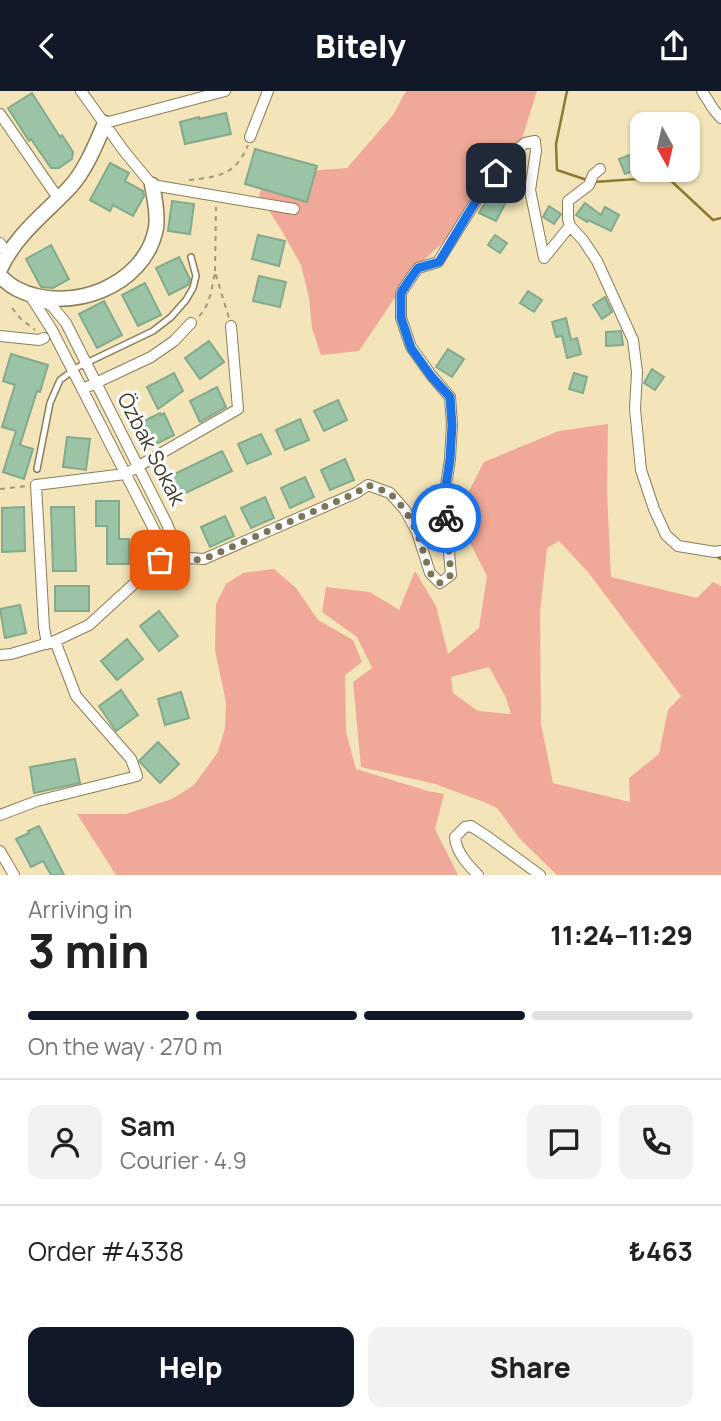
<!DOCTYPE html>
<html lang="en">
<head>
<meta charset="utf-8">
<style>
	:root { --surface:#fff; --page:#f2f2f2; --text:#222; --muted:#767676; --line:#e0e0e0; --accent:#111827 }
	body { margin:0; font-family:Manrope,sans-serif; background:var(--page); color:var(--text); height:100vh; display:flex; flex-direction:column; font-size:26px; white-space:nowrap }
	* { box-sizing:border-box; margin:0 }
	p { font-size:23px; color:var(--muted) }
	.icon { flex:none; width:38px; height:38px; fill:none; stroke:currentColor; stroke-width:2; stroke-linecap:round; stroke-linejoin:round }
	.map { position:relative; height:784px; overflow:hidden }
	.drawer { display:flex; flex-direction:column; background:var(--surface); flex:1 }
	.drawer>* { flex:none }
	.needle { width:46px; rotate:172deg }
	.buttons { position:absolute; left:630px; top:21px; display:grid; gap:14px }
	.buttons a { display:grid; place-items:center; width:70px; height:70px; border-radius:14px; background:var(--surface); box-shadow:0 2px 5px #0004; font-size:35px }
	.pin { position:absolute; display:grid; place-items:center; width:60px; height:60px; color:#fff; margin:-30px; border-radius:14px; box-shadow:0 4px 10px #0006 }
	.courier { position:absolute; display:grid; place-items:center; width:70px; height:70px; margin:-35px; border:5px solid #1a73e8; border-radius:50%; background:#fff; color:#222; box-shadow:0 2px 9px #0007 }
	.summary em { font-style:normal; font-weight:800 }
	.summary div { display:flex; flex-direction:column-reverse }
	.summary { display:flex; align-items:center; justify-content:space-between; height:119px; padding:0 28px }
	h1 { font-size:46px; font-weight:800; line-height:52px }
	.bar { display:grid; grid-template-columns:repeat(4,1fr); gap:10px 7px; align-content:center; height:84px; padding:0 28px }
	.bar i { height:9px; border-radius:5px; background:var(--line) }
	.bar .selected { background:var(--accent) }
	.bar p { grid-column:span 4 }
	.line { display:flex; align-items:center; gap:18px; padding:0 28px; border-top:2px solid var(--line) }
	.line div { flex:1 }
	.round { display:grid; place-items:center; flex:none; width:74px; height:74px; border-radius:14px; background:var(--page) }
	.primary-button { display:flex; gap:14px; margin-top:auto; padding:14px 28px }
	.primary-button a { flex:1; height:80px; border-radius:14px; background:var(--accent); color:#fff; font-size:28px; font-weight:800; line-height:80px; text-align:center }
	.primary-button a+a { background:var(--page); color:var(--text) }
	header { display:flex; justify-content:space-between; align-items:center; height:91px; padding:0 28px; background:var(--accent); color:#fff; font-size:32px; font-weight:800 }
	.map>svg:first-child { display:block }
	.green { fill:#f0a898; fill-rule:evenodd }
	.lines { fill:none; stroke-linecap:round; stroke-linejoin:round }
	.stream { stroke:#8f7a32; stroke-width:2.5 }
	.building { fill:#9bc3a5; stroke:#83aa8d; stroke-width:2 }
	.lane-casing { stroke:#8a7d55; stroke-width:8 }
	.street-casing { stroke:#8a7d55; stroke-width:12 }
	.secondary-casing { stroke:#8a7d55; stroke-width:17 }
	.path { stroke:#a39979; stroke-width:2; stroke-dasharray:5 5; stroke-linecap:butt }
	.lane { stroke:#fff; stroke-width:5 }
	.street { stroke:#fff; stroke-width:10 }
	.secondary { stroke:#fff; stroke-width:14 }
	.done { stroke:#7d755a; stroke-width:7; stroke-dasharray:0 12.6 }
	.route { stroke:#1a73e8; stroke-width:9 }
	.labels { text-anchor:middle; stroke-width:6; stroke-linejoin:round; paint-order:stroke }
	.street-label { font-size:21px; fill:#3e3827; stroke:#fff }
</style>
</head>
<body>
<header><svg class="icon" aria-label="back" viewBox="0 0 24 24"><path d="M15 5l-7 7 7 7"/></svg>Bitely<svg class="icon" aria-label="share" viewBox="0 0 24 24"><path d="M12 15V3M7 8l5-5 5 5M5 13v7h14v-7"/></svg></header>
<div class="map">
<svg width="721" height="784" viewBox="0 0 721 784">
	<rect width="100%" height="100%" fill="#f3e5b9"/>
	<!-- green -->
	<path class="green" d="M406 0H537L520 54 461 135 414 178 359 260 321 264 312 237 309 207 301 174 282 140 259 104 270 78 296 81 347 77 393 24Z
		M608 333 607 401 611 486 697 507 713 491 721 495V784H557L520 748 497 717 484 711 435 693 361 676 353 591 372 577 357 546 322 521 326 496 370 501 399 519 415 480 436 515 448 563 479 537 487 485 463 438 467 404 484 371 559 340ZM559 450 588 481 681 605 668 619 659 663 629 687 630 711 553 692 541 633 540 521 547 457ZM489 576 506 607 511 623 478 620 453 602 451 586Z
		M274 478 296 497 318 529 353 549 362 571 345 584 346 641 356 678 428 700 444 703 435 738 458 784H116L77 723H126L172 708 194 694 218 661 225 637 226 611 215 559 216 513 226 493 243 482Z"/>
	<g class="lines">
		<!-- stream -->
		<path class="stream" d="M567 0 556 53 557 79 587 89
			M594 91 667 86 713 129 721 127
			M718 462 717 466 721 468"/>
	</g>
	<!-- building -->
	<path class="building" d="M32 2 60 46 62 44 73 61 72 68 59 77H51L31 48 29 50 8 17Z
		M226 22 231 43 185 53 180 31 199 26V28Z
		M255 58 317 75 307 111 245 93Z
		M632 63 638 78 625 83 619 68Z
		M110 72 129 82 125 90 143 100 144 105 133 125 113 114 110 120 90 109Z
		M490 103 506 111 496 130 479 122Z
		M172 110 194 113 190 143 168 140Z
		M585 112 601 124 605 116 619 124 611 140 588 129 587 131 576 124Z
		M549 115 561 123 554 133 543 126Z
		M258 144 285 150 279 175 252 168Z
		M495 144 507 152 500 162 488 154Z
		M51 154 69 188 53 197 41 196 26 168Z
		M179 166 190 188 188 194 169 204 156 177Z
		M259 185 286 191 280 216 253 210Z
		M145 192 161 224 138 235 122 204Z
		M528 200 542 209 534 221 520 212Z
		M605 206 612 221 602 228 593 214Z
		M104 210 122 244 97 257 79 223Z
		M566 227 571 249 577 247 581 263 567 267 562 245 556 246 552 231Z
		M621 240 623 254 606 255V241Z
		M209 250 224 271 200 288 185 267Z
		M448 258 464 268 452 286 436 276Z
		M11 263 48 274 40 301 37 300 20 354 33 358 24 388 3 381 16 340 2 336 15 294 3 290Z
		M652 278 664 286 655 299 644 292Z
		M174 282 183 300 158 318 147 296Z
		M574 282 587 286 583 302 569 298Z
		M217 296 226 316 200 331 190 310Z
		M338 309 347 329 324 340 314 320Z
		M160 322 161 324 164 322 174 344 148 357 136 334Z
		M300 328 309 349 285 359 276 339Z
		M261 343 271 363 247 373 238 353Z
		M67 346 90 348 86 379 63 376Z
		M222 360 232 380 173 408 164 388Z
		M345 368 354 389 330 399 321 379Z
		M305 386 314 406 290 417 281 397Z
		M265 406 274 427 251 437 241 417Z
		M96 410H119V448H129V473H107V435H96Z
		M24 416 25 460 2 461V417Z
		M51 416H74L76 480H53Z
		M225 425 234 445 210 456 201 436Z
		M55 495H89V520H55Z
		M20 514 26 542 5 547 0 518Z
		M159 520 178 545 159 560 140 535Z
		M127 548 143 568 117 589 101 570Z
		M121 599 138 624 116 640 99 615Z
		M181 601 189 627 165 634 158 608Z
		M158 651 179 673 160 692 139 670Z
		M75 668 80 692 34 702 30 676Z
		M39 735 64 784H51L43 770 31 776 21 757 16 748 29 742 28 740Z"/>
	<g class="lines">
		<defs>
			<path id="lane" d="M37 378 50 312 60 289 78 276 153 240 171 226 186 209 193 197 196 185 191 166"/>
			<path id="street" d="M81 0 124 60 152 94 294 118
				M702 0 714 19 721 27
				M0 23 58 107
				M105 32 225 0
				M250 46 268 0
				M570 135 568 128V110L589 94 593 84 600 78
				M0 152 7 163
				M31 206 52 239 165 460 173 466
				M38 208 52 215 66 232 167 433 173 448V466
				M0 245 39 249 44 247
				M83 298 151 266 174 250 191 232
				M47 553 44 536 36 394 125 383 238 318 231 235
				M0 564 11 563 55 550 89 534 160 469 173 466 204 468 356 402 368 394 390 402 405 419 417 441 430 482 440 492 451 484 444 407 450 368 452 333 450 306 431 284 411 256 401 227V202L408 191 418 177 438 171 474 113 507 67 525 52 535 50 536 60 530 99 544 167 570 135 583 149 597 170 633 249 637 281 635 318 641 379 654 418 666 444 678 455 715 461 721 460
				M0 724 37 710 137 685 131 668 76 605 55 550
				M0 760 14 784
				M478 784C468 774 456 761 455 746L465 736 471 735 488 746 540 784"/>
			<path id="secondary" d="M0 178C17 142 45 123 71 95 86 78 96 53 105 32
				M0 185C5 190 11 195 17 198 68 224 145 196 156 137 158 123 155 108 152 94"/>
		</defs>
		<!-- lane casing -->
		<use href="#lane" class="lane-casing"/>
		<!-- street casing -->
		<use href="#street" class="street-casing"/>
		<!-- secondary casing -->
		<use href="#secondary" class="secondary-casing"/>
		<!-- path -->
		<path class="path" d="M189 89C218 86 236 84 248 54
			M215 180 216 116
			M12 217 20 227 35 239
			M199 225C210 215 212 196 215 181L229 227
			M0 398 27 395"/>
		<!-- lane -->
		<use href="#lane" class="lane"/>
		<!-- street -->
		<use href="#street" class="street"/>
		<!-- secondary -->
		<use href="#secondary" class="secondary"/>
	</g>
	<g class="lines">
		<!-- done -->
		<path class="done" d="M160 469 173 466 195 469 204 468 356 402 368 394 390 402 405 419 417 441 430 482 440 492 451 484 446 427"/>
		<!-- route -->
		<path class="route" d="M446 427 444 407 450 368 452 334 450 306 431 285 411 257 401 227V202L408 191 418 177 439 171 474 113 496 82"/>
	</g>
	<g class="labels">
		<!-- street labels -->
		<g class="street-label">
			<text transform="translate(151 358) rotate(63)" y="7">Özbak Sokak</text>
		</g>
	</g>
</svg>
<div class="buttons">
<a><svg class="needle" viewBox="-14 -14 28 28"><path d="M0-13l5 13h-10z" fill="#e53935"/><path d="M0 13l5-13h-10z" fill="#767676"/></svg></a>
</div>
<div class="pin" style="left:160px;top:469px;background:#ea580c"><svg class="icon" aria-label="bag" viewBox="0 0 24 24"><path d="M5 8h14l-1 12H6zM9 8a3 3 0 0 1 6 0"/></svg></div>
<div class="pin" style="left:496px;top:82px;background:#1f2937"><svg class="icon" aria-label="home" viewBox="0 0 24 24"><path d="M3 11l9-7 9 7M6 9v11h12V9"/></svg></div>
<div class="courier" style="left:446px;top:427px"><svg class="icon" aria-label="bike" viewBox="0 0 24 24"><circle cx="6" cy="16" r="4"/><circle cx="18" cy="16" r="4"/><path d="M6 16l4-8h5l3 8M10 8l3 8H6M13 5h3"/></svg></div>
</div>
<section class="drawer">
<div class="summary"><div><h1>3 min</h1><p>Arriving in</p></div><em>11:24–11:29</em></div>
<div class="bar"><i class="selected"></i><i class="selected"></i><i class="selected"></i><i></i><p>On the way · 270 m</p></div>
<div class="line" style="height:126px"><a class="round"><svg class="icon" aria-label="person" viewBox="0 0 24 24"><circle cx="12" cy="8" r="4"/><path d="M4 21q1-7 8-7t8 7"/></svg></a><div><b>Sam</b><p>Courier · 4.9</p></div><a class="round"><svg class="icon" aria-label="chat" viewBox="0 0 24 24"><path d="M4 5h16v11H9l-5 4z"/></svg></a><a class="round"><svg class="icon" aria-label="phone" viewBox="0 0 24 24"><path d="M5 4h4l2 5-3 2q2 4 5 5l2-3 5 2v4C11 20 4 13 5 4z"/></svg></a></div>
<div class="line" style="height:91px"><div>Order #4338</div><b>₺463</b></div>
<div class="primary-button"><a>Help</a><a>Share</a></div>
</section>
</body>
</html>
